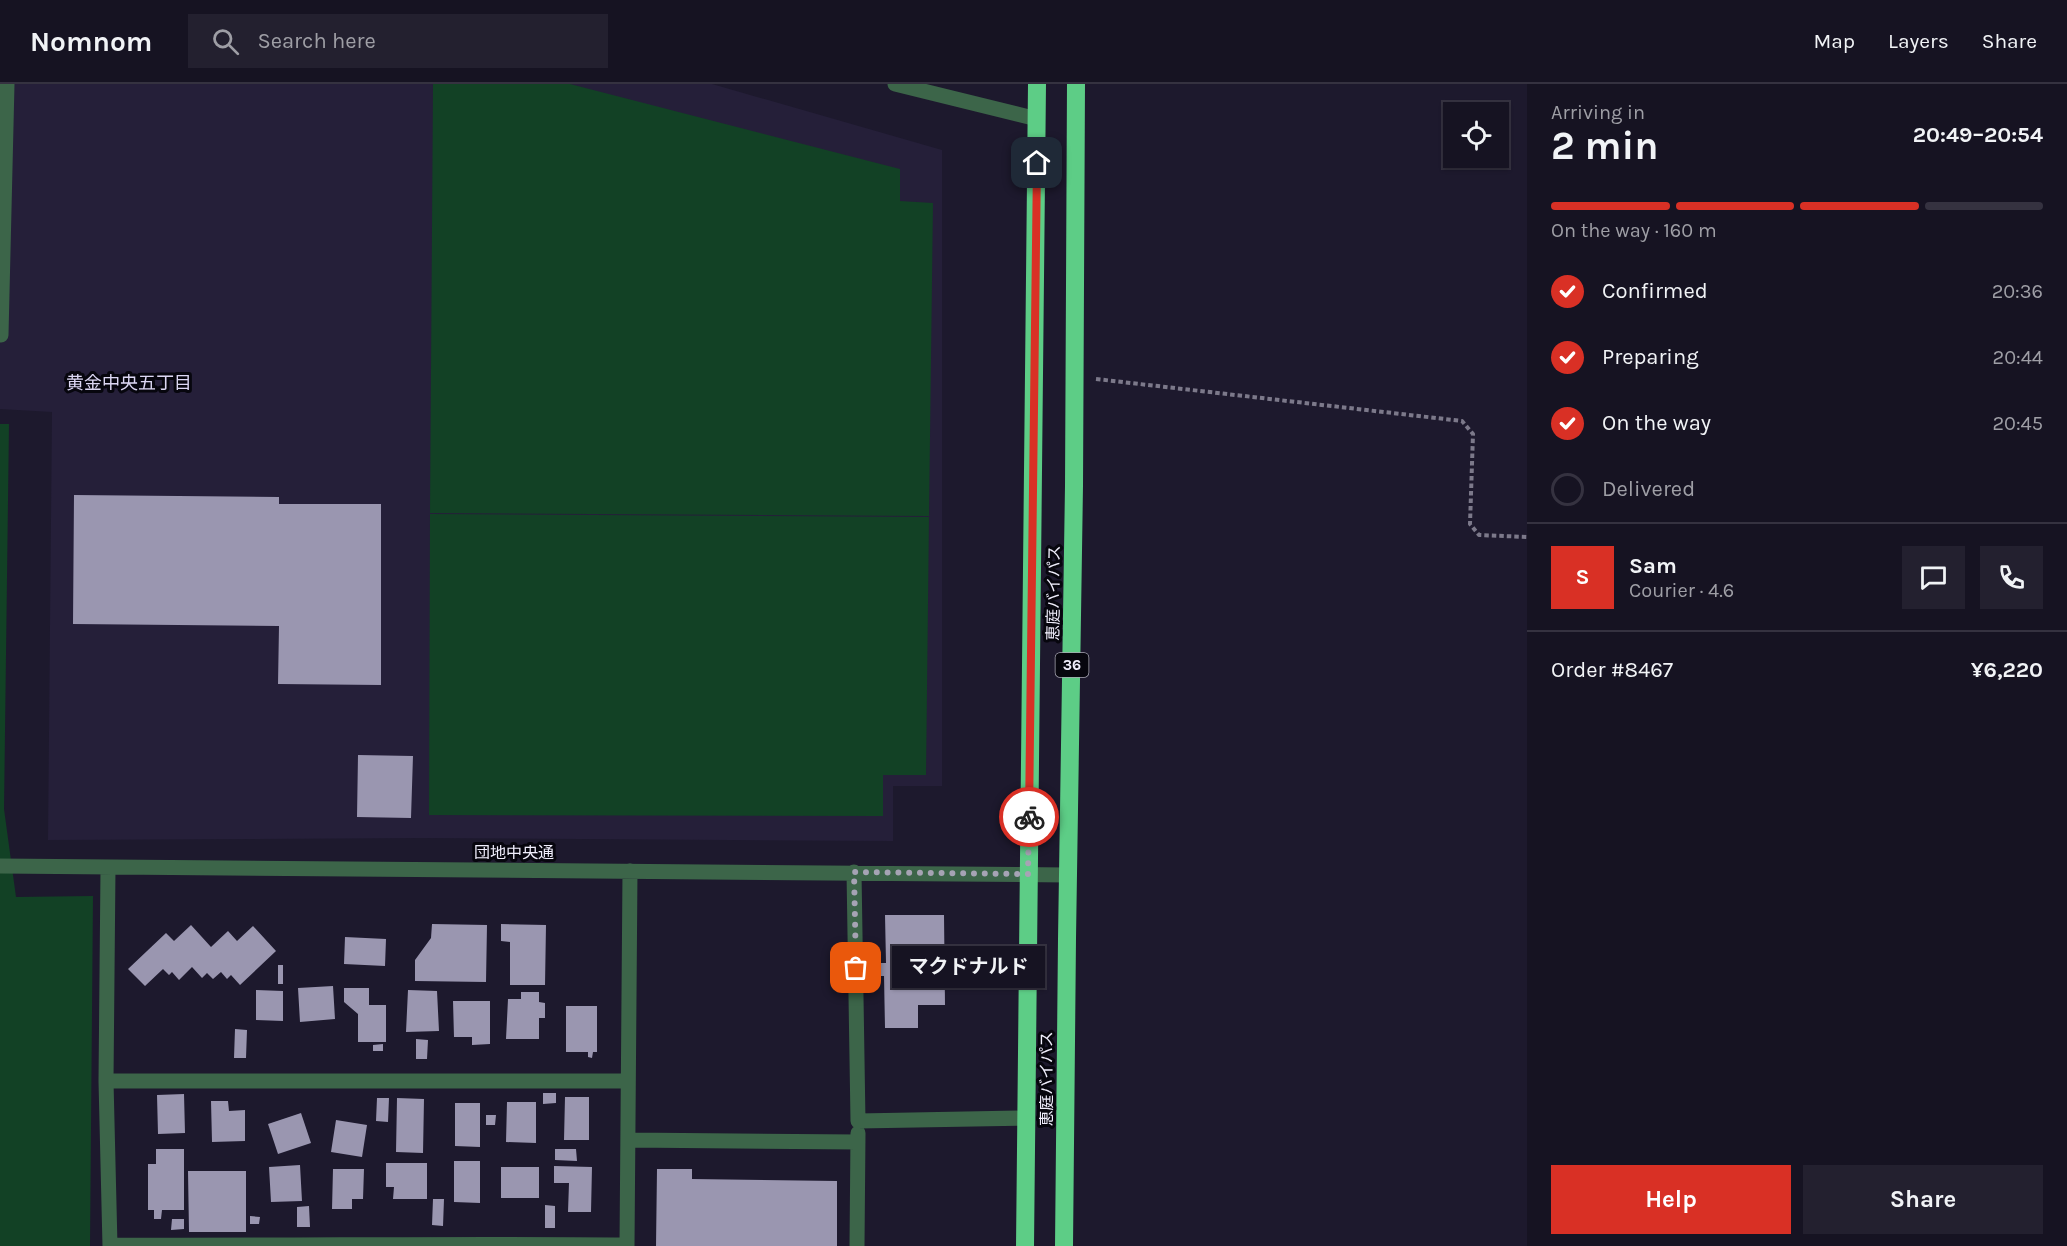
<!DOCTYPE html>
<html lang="en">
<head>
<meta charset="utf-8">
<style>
	:root { --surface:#161322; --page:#23202f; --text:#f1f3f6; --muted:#9e9ea5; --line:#353240; --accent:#d93025 }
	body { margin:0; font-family:Karla,"Noto Sans JP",sans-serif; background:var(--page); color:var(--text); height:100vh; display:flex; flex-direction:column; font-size:22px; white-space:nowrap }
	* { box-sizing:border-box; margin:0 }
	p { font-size:20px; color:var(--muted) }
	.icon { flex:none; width:33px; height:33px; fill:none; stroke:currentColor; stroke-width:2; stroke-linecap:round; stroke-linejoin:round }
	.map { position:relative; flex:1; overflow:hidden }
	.sheet { display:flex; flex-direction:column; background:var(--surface); width:540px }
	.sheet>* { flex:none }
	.tools { position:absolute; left:1443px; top:18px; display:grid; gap:12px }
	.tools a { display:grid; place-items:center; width:66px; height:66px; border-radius:0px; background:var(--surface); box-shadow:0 2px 4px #0004,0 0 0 2px var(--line); font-size:30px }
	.pin { position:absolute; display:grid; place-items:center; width:51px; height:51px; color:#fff; margin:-26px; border-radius:12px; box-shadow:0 3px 9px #0006 }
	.courier { position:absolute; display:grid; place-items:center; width:60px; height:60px; margin:-30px; border:4px solid #d93025; border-radius:50%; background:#fff; color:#222; box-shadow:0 2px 8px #0007 }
	.bubble { position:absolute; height:42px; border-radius:0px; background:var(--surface); box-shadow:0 2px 4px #0004,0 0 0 2px var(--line); font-size:20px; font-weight:700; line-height:42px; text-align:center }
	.overview em { font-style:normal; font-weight:700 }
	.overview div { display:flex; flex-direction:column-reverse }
	.overview { display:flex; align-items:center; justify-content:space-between; height:102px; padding:0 24px }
	h1 { font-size:39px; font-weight:700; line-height:45px }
	.bar { display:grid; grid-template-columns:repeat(4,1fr); gap:9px 6px; align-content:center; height:72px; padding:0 24px }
	.bar i { height:8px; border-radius:4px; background:var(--line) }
	.bar .on { background:var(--accent) }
	.bar p { grid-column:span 4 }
	.line { display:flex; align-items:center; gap:15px; padding:0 24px; border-top:2px solid var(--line) }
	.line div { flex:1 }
	.round { display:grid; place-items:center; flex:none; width:63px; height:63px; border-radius:0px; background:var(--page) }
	ol { padding:0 24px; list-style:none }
	li { display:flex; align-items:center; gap:18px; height:66px }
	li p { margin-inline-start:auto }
	li .icon { padding:6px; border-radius:50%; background:var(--accent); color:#fff; stroke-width:4 }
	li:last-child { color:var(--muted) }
	li i { width:33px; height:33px; border:3px solid var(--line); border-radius:50% }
	.primary-button { display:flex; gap:12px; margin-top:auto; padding:12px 24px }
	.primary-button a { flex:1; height:69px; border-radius:0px; background:var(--accent); color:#fff; font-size:24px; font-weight:700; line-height:69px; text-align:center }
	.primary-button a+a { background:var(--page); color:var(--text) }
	header { display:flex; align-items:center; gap:36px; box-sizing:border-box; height:84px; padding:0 30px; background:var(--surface); border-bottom:2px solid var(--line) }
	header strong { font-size:28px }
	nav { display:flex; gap:33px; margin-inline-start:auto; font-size:21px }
	.search { width:420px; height:54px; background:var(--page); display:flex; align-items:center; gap:15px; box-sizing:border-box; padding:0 21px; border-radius:0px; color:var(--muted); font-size:22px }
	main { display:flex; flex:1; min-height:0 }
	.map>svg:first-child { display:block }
	.built { fill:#251f39 }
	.green { fill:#124125 }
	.building { fill:#9a96b0 }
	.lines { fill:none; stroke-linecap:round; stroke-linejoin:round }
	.path { stroke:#7c798a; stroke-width:4; stroke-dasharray:4.5 3; stroke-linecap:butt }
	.minor { stroke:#3c6549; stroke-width:15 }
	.highway { stroke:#5dcd86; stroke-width:18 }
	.done { stroke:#a6a3b4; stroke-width:6; stroke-dasharray:0 10.8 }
	.route { stroke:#d93025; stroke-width:8 }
	.labels { text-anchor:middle; stroke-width:6; stroke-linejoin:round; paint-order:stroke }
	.shield { fill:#07060e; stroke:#aaa8b5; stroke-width:1.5 }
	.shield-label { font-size:15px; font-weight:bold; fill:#f0eefc }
	.street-label { font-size:16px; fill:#f0eefc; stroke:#07060e }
	.neighbourhood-label { font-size:18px; fill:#dcd7f3; stroke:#07060e }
</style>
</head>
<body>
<header>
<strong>Nomnom</strong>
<div class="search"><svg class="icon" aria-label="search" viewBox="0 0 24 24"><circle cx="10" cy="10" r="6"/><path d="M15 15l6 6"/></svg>Search here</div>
<nav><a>Map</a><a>Layers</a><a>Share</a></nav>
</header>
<main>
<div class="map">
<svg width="1527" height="1162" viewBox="0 0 1527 1162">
	<rect width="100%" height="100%" fill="#1d192d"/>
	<!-- built -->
	<path class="built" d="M0 0H712L942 66V702H893V757L421 754 48 756 52 328 0 325Z"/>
	<!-- green -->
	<path class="green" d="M433 0H570L900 85V117L933 119 929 432 430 429Z
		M0 340H9L4 725 16 813 93 812 90 1162H0Z
		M430 430 929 433 926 691H883V732L429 731Z"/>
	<!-- building -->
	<path class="building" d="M74 411 279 413V420H381V601L278 600 279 542 73 540Z
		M358 671 413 672 411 734 357 733Z
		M885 831H944L945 921H918V944H885L884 892H873L872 879H886Z
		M432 840 487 841 486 898 415 897V876L431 854Z
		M501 840 546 841 545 901H510V858L501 857Z
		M191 841 211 863 228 847 237 857 253 842 276 867 240 901 231 891 227 895 221 888 213 895 207 889 202 894 192 883 179 896 172 888 169 891 163 885 145 902 128 885 166 849 174 857Z
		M345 853 386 855 385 882 344 880Z
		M278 881H283V900H278Z
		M333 902 335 935 300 938 298 904Z
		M344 904H369V921H386V958H358V930L344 918Z
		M256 906 283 907V937L256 936Z
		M408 906 437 907 439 947 406 948Z
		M521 908H539V918L545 919V934H539V955H506L508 915H521Z
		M453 917H490V960L472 961V953H454Z
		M566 922H597V968H593L592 974 588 973V968H566Z
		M235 945 247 946 246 974H234Z
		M416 955 428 956 427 975H416Z
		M383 960V967H373V961Z
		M543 1009H556V1019L543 1020Z
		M184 1010 185 1049 158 1050 157 1011Z
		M565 1013H589V1056H564Z
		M377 1014H389L388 1038 376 1037Z
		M397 1014 424 1015 423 1069 396 1068Z
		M211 1017H228L229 1027 245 1026V1057L212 1058Z
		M507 1018H536V1059L506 1058Z
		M455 1019H480V1063L455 1062Z
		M301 1029 311 1059 278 1070 268 1040Z
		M486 1031H496L495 1041H486Z
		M336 1036 367 1041 362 1073 331 1068Z
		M156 1065H184V1126H162L161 1135H154V1126H148V1080H156Z
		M555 1065H576L577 1077 555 1076Z
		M454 1077H480V1119L454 1118Z
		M386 1079H427V1115H393L394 1103H386Z
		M300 1081 302 1117 271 1118 269 1083Z
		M554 1082 592 1083 591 1128H568L569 1099H554Z
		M501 1083H539V1114H501Z
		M333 1085H364L363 1115H352V1125H332Z
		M657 1085H692V1095L837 1097V1162H656Z
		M188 1087H246V1148H189Z
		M433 1115H444L443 1142 432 1141Z
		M545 1121 555 1122V1144H545Z
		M309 1122 310 1143H297V1123Z
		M250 1132 260 1133 259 1140H250Z
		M172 1135H184V1145L171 1146Z"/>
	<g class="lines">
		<!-- path -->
		<path class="path" d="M1096 295 1462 337 1473 350 1470 440 1479 451 1527 453"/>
		<!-- minor -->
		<path class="minor" d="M895 0 1037 35
			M1 251 7 0
			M0 782 1069 791
			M108 784 106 997 110 1162
			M854 788 858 1037 1025 1034
			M106 997H628
			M628 1056 858 1058
			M110 1161C282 1162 454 1159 627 1161
			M627 1162 630 787
			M857 1162 858 1049"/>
		<!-- highway -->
		<path class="highway" d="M1025 1162 1037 0
			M1064 1162 1067 855 1074 402 1076 0"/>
	</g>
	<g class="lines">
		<!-- done -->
		<path class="done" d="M856 884 854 788 1028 790 1029 733"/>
		<!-- route -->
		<path class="route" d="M1029 733 1037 79"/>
	</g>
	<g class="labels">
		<!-- shield labels -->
		<rect class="shield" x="1055.5" y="569" width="33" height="24" rx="4.5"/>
		<g class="shield-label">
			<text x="1072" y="586">36</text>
		</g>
		<!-- street labels -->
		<g class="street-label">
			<text transform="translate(1053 509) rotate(-89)" y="6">恵庭バイパス</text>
			<text x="514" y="774">団地中央通</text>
			<text transform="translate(1046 995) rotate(-90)" y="6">恵庭バイパス</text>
		</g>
		<!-- neighbourhood labels -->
		<g class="neighbourhood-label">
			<text x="129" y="305">黄金中央五丁目</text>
		</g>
	</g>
</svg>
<div class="tools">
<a><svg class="icon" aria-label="locate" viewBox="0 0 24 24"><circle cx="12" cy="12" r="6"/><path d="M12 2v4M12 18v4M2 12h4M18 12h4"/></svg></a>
</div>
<div class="pin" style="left:856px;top:884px;background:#ea580c"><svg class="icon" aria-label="bag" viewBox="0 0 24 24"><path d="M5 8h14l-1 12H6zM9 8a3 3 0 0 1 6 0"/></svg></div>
<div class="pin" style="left:1037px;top:79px;background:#1f2937"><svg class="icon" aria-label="home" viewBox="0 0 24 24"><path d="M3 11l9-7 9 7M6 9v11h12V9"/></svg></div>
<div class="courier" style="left:1029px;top:733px"><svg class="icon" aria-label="bike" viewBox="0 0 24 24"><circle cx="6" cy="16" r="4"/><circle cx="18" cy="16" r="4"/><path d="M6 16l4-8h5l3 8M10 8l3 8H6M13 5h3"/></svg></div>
<div class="bubble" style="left:892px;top:862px;width:153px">マクドナルド</div>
</div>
<section class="sheet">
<div class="overview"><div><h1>2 min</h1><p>Arriving in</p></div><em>20:49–20:54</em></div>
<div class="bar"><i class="on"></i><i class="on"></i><i class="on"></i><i></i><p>On the way · 160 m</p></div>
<ol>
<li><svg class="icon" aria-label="check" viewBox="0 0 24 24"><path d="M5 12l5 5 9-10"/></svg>Confirmed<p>20:36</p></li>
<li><svg class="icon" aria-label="check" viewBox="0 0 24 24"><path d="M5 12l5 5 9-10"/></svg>Preparing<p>20:44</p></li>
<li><svg class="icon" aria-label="check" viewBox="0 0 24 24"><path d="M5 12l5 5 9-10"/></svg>On the way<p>20:45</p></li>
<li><i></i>Delivered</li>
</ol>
<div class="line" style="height:108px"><b class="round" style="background:var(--accent);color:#fff">S</b><div><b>Sam</b><p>Courier · 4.6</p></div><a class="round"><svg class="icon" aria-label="chat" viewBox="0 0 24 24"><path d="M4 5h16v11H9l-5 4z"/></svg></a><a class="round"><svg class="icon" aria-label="phone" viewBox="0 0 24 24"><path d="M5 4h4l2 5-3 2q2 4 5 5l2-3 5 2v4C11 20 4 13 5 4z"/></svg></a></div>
<div class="line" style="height:78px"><div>Order #8467</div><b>¥6,220</b></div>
<div class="primary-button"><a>Help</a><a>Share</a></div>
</section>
</main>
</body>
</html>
